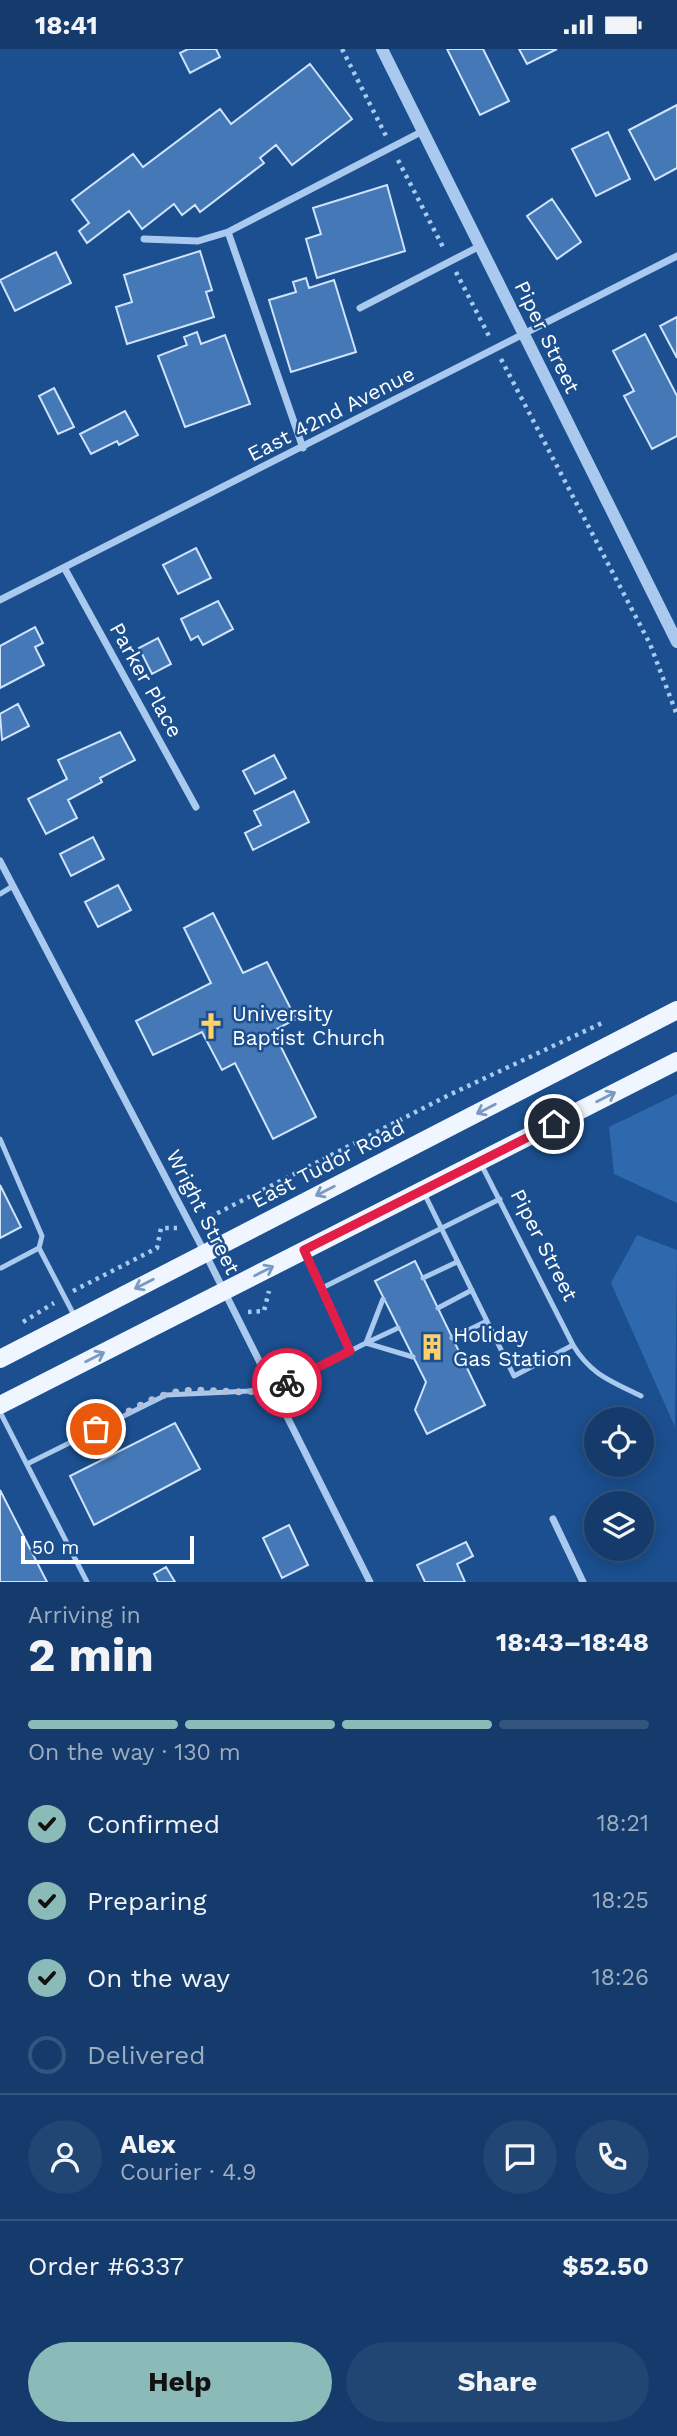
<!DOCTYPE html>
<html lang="en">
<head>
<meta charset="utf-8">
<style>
	:root { --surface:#143b6b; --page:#214673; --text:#f1f3f6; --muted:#9dadc1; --line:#33557e; --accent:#8bbbb9 }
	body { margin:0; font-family:"Work Sans",sans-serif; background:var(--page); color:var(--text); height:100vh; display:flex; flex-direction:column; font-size:26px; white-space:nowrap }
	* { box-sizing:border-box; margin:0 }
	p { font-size:23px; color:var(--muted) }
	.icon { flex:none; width:38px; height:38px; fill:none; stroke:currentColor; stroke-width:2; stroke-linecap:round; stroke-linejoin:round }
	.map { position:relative; height:1533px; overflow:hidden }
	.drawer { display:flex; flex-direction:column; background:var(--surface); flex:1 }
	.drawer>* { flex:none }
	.buttons { position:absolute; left:584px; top:1358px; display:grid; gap:14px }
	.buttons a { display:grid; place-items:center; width:70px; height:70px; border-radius:50%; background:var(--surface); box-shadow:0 4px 18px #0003,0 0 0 2px var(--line); font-size:35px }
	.scale { position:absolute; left:21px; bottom:18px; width:173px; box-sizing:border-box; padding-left:7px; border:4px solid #fff; border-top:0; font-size:19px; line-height:24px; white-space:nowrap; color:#fff; -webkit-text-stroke:5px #1b4f8f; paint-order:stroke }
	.pin { position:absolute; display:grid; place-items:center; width:60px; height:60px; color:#fff; margin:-30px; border:4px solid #fff; border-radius:50%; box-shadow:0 2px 7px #0007 }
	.courier { position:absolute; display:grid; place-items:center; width:70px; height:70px; margin:-35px; border:5px solid #e11d48; border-radius:50%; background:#fff; color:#222; box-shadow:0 2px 9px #0007 }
	.head em { font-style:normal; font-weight:700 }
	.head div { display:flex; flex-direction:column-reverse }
	.head { display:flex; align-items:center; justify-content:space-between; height:119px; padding:0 28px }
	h1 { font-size:46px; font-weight:700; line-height:52px }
	.bar { display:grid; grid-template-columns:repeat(4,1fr); gap:10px 7px; align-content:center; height:84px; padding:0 28px }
	.bar i { height:9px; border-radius:5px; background:var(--line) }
	.bar .on { background:var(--accent) }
	.bar p { grid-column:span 4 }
	.line { display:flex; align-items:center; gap:18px; padding:0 28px; border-top:2px solid var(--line) }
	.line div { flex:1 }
	.round { display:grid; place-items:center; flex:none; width:74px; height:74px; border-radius:37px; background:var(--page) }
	ol { padding:0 28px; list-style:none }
	li { display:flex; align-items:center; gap:21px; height:77px }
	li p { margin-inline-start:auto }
	li .icon { padding:7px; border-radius:50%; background:var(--accent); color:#111; stroke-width:4 }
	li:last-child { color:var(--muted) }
	li i { width:38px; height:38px; border:4px solid var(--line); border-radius:50% }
	.action { display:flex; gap:14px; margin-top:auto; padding:14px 28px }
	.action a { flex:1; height:80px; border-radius:42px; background:var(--accent); color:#111; font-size:28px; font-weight:700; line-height:80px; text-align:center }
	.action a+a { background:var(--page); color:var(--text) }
	.status { display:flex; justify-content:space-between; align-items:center; height:49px; padding:0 35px; background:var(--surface); direction:ltr }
	.status svg { height:19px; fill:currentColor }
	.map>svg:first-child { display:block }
	.green { fill:#2e69ad }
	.building { fill:#4478b7; stroke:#cfe3fa; stroke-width:2 }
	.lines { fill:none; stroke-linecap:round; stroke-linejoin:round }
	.path { stroke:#a9c9ee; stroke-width:4.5; stroke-dasharray:3.5 5; stroke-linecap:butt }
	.service { stroke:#a9c9ee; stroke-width:5 }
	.minor { stroke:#a9c9ee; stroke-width:7 }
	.tertiary { stroke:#a9c9ee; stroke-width:12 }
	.primary { stroke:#f0f6ff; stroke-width:18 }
	.oneway { stroke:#7b9ac1 }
	.done { stroke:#afc1d8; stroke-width:7; stroke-dasharray:0 12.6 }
	.route { stroke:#e11d48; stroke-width:9 }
	.labels { text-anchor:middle; stroke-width:5; stroke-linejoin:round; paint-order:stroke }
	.street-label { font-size:21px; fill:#fff; stroke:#1b4f8f }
	.poi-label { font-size:21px; fill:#fff; stroke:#1b4f8f; text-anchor:start }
</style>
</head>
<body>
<div class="status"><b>18:41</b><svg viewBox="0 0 49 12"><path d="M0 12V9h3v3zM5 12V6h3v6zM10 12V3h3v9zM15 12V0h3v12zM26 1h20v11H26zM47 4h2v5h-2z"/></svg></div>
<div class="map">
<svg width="677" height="1533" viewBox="0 0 677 1533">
	<rect width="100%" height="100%" fill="#1b4f8f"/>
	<!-- green -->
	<path class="green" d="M677 1045V1154L614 1125 609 1078Z
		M637 1186 677 1201 675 1378 611 1234Z"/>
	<!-- building -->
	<path class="building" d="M188 0H216L220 8 190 24 180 4Z
		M447 0H483L509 52 480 66Z
		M519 0H557L527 15Z
		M310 15 352 70 292 116 276 96 260 109 264 114 200 163 195 156 182 166 174 155 142 180 129 162 87 194 79 182 89 174 72 151 133 105 143 118 220 60 231 75Z
		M677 56V119L655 131 629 81Z
		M608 83 630 130 596 147 572 100Z
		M387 136 405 202 317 229 306 190 321 185 313 159Z
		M552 150 581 193 557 210 527 167Z
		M200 202 212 241 206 243 214 268 127 295 116 258 132 253 124 226Z
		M56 203 71 234 15 262 0 231Z
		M306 229 309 239 334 231 356 303 291 323 269 251 296 243 293 233Z
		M677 268V309L660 277Z
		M197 283 201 295 225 286 250 355 185 378 158 307 187 296 184 288Z
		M645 285 677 347V387L652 400 624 347 634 342 613 302Z
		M54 339 74 378 58 385 39 347Z
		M125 362 138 386 119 396 117 392 91 405 80 385Z
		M196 499 211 529 178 545 163 516Z
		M218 552 233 580 203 596 198 587 191 591 181 570Z
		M35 578 43 594 35 598 44 616 0 639V597Z
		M158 589 171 615 152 625 139 599Z
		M18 655 29 677 2 691 0 665Z
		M120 683 135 711 100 729 102 733 68 751 77 769 46 785 28 750 67 730 58 711Z
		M274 706 286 729 255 745 243 722Z
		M294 742 309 773 253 801 245 784 261 776 254 762Z
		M93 788 104 810 71 827 60 805Z
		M118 836 131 861 98 878 85 853Z
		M213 864 243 924 267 913 296 970 273 982 316 1068 273 1090 235 1014 222 1021 202 983 153 1006 136 972 211 934 184 879Z
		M0 1136 21 1178 0 1189Z
		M415 1212 485 1356 427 1385 415 1361 426 1333 375 1232Z
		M175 1374 200 1420 94 1476 70 1427Z
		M0 1441 47 1533H0Z
		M289 1476 308 1516 282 1529 263 1489Z
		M466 1493 473 1507 457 1515 465 1533H425L417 1516Z
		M166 1518 175 1533H158L154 1525Z"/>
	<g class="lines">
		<!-- path -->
		<path class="path" d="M342 0 386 87
			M398 111 444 200
			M456 223 489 287
			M501 310 650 595 677 666
			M202 1172 449 1046 602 974
			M73 1242 157 1199 161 1179H177
			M248 1263 264 1262 269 1242
			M23 1273 54 1254"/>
		<!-- service -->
		<path class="service" d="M0 845 13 837
			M0 1090 42 1187 39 1199
			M481 1115 573 1296
			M424 1144 514 1327 573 1296C591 1326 611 1332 641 1347
			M306 1204 350 1302
			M1 1219 39 1199 75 1268
			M423 1229 457 1213
			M322 1239 500 1150
			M438 1259 472 1241
			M452 1289 487 1272
			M366 1294 413 1308
			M366 1294 398 1279
			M0 1363 87 1533
			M27 1415 166 1346 273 1341 366 1294 383 1250"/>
		<!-- minor -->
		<path class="minor" d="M228 183 303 399
			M144 190 198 192 228 183 423 82
			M360 259 480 197
			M65 520 196 758
			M0 551 677 207
			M0 812 205 1204 370 1533
			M553 1470 583 1533"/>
		<!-- tertiary -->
		<path class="tertiary" d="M382 0 677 593"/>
		<!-- primary -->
		<path class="primary" d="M0 1310 677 961
			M0 1356 677 1012"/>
	</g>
	<!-- one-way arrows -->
	<defs><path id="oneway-shaft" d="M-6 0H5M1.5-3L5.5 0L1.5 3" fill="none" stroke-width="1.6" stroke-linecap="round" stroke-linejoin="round" transform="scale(1.75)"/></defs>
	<g class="oneway">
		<use href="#oneway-shaft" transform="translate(606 1048) rotate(-27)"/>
		<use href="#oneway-shaft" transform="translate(486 1060) rotate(153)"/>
		<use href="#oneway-shaft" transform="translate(325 1142) rotate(153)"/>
		<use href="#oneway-shaft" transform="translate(264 1222) rotate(-27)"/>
		<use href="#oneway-shaft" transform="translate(144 1235) rotate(153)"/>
		<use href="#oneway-shaft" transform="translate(95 1308) rotate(-27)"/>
	</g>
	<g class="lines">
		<!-- done -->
		<path class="done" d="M96 1380C118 1369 141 1354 164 1346 204 1333 248 1353 287 1334"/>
		<!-- route -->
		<path class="route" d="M287 1334 350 1302 304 1201 554 1075"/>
	</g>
	<!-- icons -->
	<defs>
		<symbol id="church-bare" viewBox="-9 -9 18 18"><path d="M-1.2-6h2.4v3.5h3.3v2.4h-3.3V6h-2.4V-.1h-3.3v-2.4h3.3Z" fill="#ffd166" stroke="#1b4f8f" stroke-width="2.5" paint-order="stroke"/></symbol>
		<symbol id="building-bare" viewBox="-9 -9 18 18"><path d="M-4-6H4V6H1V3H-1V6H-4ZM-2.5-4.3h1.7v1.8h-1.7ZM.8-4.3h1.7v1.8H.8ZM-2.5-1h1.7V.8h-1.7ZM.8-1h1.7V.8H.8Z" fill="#ffd166" stroke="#1b4f8f" stroke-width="2.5" paint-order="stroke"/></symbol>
	</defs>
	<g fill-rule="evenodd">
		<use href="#church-bare" x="192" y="958" width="38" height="38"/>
		<use href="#building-bare" x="413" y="1279" width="38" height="38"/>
	</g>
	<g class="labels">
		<!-- street labels -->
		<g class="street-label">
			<text transform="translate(547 288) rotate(64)" y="7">Piper Street</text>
			<text transform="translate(331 365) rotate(-27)" y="7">East 42nd Avenue</text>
			<text transform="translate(146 631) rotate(61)" y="7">Parker Place</text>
			<text transform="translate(328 1115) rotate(-27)" y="7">East Tudor Road</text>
			<text transform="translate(203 1163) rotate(63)" y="7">Wright Street</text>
			<text transform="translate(544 1196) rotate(63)" y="7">Piper Street</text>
		</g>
		<!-- poi labels -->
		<g class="poi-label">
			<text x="232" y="972">University<tspan x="232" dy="24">Baptist Church</tspan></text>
			<text x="453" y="1293">Holiday<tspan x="453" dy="24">Gas Station</tspan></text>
		</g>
	</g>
</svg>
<div class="buttons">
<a><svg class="icon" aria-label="locate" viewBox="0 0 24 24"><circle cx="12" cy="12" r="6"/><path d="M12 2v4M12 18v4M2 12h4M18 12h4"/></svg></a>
<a><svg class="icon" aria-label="layers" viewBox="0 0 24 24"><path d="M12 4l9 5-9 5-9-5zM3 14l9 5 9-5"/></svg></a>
</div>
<div class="scale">50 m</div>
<div class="pin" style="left:96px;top:1380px;background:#ea580c"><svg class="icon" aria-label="bag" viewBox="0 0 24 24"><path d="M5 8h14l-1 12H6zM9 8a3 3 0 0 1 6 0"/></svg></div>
<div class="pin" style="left:554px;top:1075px;background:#1f2937"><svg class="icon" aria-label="home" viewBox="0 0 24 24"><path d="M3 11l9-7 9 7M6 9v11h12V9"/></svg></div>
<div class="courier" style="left:287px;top:1334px"><svg class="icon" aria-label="bike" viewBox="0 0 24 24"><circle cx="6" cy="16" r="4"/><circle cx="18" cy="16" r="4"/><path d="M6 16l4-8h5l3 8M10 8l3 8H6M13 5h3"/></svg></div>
</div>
<section class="drawer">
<div class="head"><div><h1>2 min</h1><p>Arriving in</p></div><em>18:43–18:48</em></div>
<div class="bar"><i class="on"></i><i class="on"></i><i class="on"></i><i></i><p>On the way · 130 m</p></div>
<ol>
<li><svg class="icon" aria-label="check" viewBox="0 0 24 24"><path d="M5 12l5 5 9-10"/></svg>Confirmed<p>18:21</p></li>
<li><svg class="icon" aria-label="check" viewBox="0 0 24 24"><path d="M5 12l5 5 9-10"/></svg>Preparing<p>18:25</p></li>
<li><svg class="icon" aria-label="check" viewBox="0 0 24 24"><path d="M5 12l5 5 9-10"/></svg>On the way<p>18:26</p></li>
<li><i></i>Delivered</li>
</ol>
<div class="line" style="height:126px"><a class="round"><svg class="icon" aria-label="person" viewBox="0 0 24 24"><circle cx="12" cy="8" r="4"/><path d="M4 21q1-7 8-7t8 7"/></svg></a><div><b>Alex</b><p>Courier · 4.9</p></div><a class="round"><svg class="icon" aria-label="chat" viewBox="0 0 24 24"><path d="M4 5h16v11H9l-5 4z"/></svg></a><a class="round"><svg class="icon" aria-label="phone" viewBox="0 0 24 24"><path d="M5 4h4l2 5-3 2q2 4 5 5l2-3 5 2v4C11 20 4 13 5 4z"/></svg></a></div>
<div class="line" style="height:91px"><div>Order #6337</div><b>$52.50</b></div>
<div class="action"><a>Help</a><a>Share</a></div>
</section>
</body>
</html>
